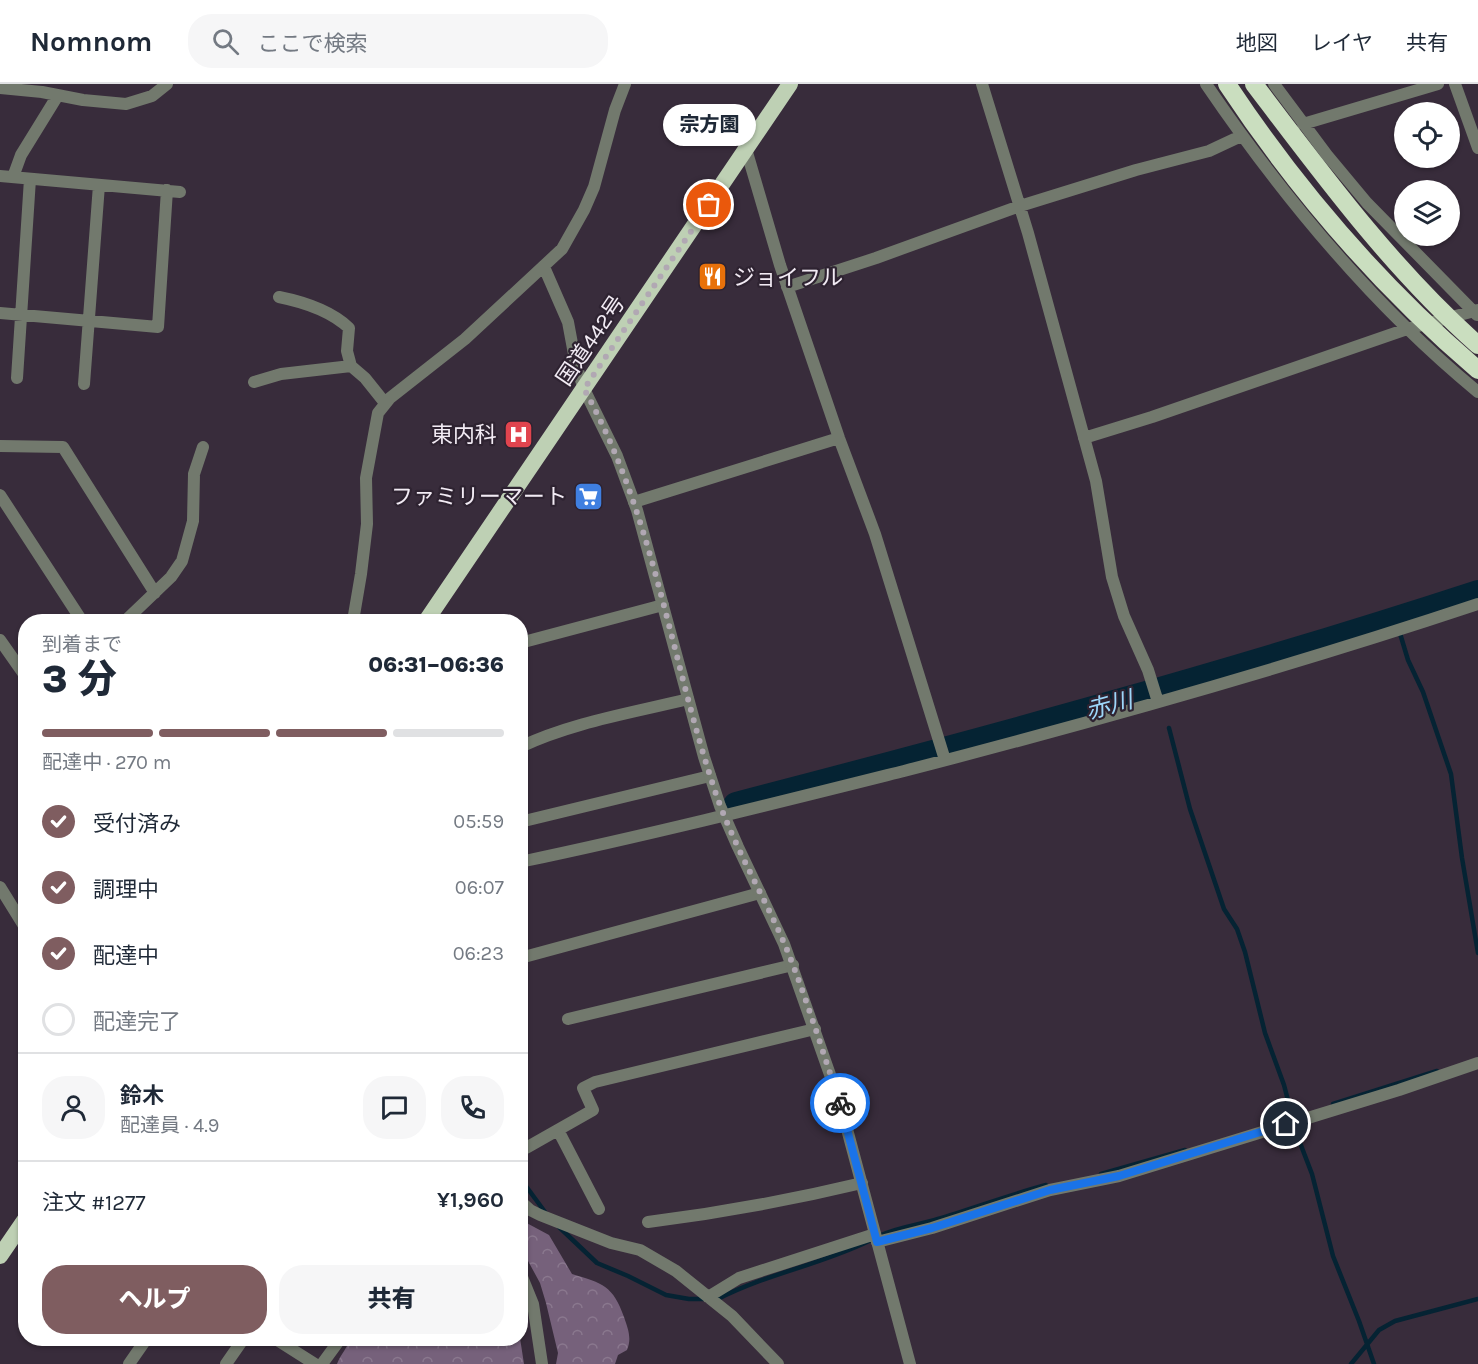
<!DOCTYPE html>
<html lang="ja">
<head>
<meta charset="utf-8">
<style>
	:root { --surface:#fff; --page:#f6f6f7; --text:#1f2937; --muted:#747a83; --line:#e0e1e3; --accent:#7f5d60 }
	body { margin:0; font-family:Karla,"Noto Sans JP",sans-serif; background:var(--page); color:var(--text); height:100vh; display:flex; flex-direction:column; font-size:22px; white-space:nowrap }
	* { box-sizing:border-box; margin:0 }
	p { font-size:20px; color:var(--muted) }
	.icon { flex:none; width:33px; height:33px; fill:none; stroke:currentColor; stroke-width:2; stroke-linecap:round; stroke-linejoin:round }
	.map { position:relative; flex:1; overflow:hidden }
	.drawer { position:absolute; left:18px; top:530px; width:510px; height:732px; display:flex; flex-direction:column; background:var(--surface); border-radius:24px; box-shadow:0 2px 4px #0004 }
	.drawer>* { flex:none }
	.controls { position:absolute; left:1394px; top:18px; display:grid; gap:12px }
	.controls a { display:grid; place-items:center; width:66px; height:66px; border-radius:50%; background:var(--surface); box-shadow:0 2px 4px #0004; font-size:30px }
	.pin { position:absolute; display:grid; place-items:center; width:51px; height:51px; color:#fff; margin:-26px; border:3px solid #fff; border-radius:50%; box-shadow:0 2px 6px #0007 }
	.courier { position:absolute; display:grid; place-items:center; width:60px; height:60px; margin:-30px; border:4px solid #1a73e8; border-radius:50%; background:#fff; color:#222; box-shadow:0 2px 8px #0007 }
	.bubble { position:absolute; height:42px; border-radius:21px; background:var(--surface); box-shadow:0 2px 4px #0004; font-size:20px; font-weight:800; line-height:42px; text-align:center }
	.headline em { font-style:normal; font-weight:800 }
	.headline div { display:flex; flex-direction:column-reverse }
	.headline { display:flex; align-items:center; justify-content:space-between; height:102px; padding:0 24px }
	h1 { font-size:39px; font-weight:800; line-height:45px }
	.bar { display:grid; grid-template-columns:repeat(4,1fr); gap:9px 6px; align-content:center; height:72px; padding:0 24px }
	.bar i { height:8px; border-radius:4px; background:var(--line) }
	.bar .current { background:var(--accent) }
	.bar p { grid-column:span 4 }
	.line { display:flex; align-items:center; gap:15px; padding:0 24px; border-top:2px solid var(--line) }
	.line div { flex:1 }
	.round { display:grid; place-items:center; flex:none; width:63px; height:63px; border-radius:24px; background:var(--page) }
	ol { padding:0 24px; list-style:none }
	li { display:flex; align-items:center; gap:18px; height:66px }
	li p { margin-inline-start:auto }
	li .icon { padding:6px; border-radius:50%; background:var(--accent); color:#fff; stroke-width:4 }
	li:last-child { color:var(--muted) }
	li i { width:33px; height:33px; border:3px solid var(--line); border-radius:50% }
	.cta { display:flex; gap:12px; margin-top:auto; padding:12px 24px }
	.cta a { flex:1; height:69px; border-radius:24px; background:var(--accent); color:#fff; font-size:24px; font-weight:800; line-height:69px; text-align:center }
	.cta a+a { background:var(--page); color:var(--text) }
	header { display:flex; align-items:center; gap:36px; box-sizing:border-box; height:84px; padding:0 30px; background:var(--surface); border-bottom:2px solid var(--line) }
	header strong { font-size:28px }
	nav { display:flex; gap:33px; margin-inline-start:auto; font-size:21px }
	.search { width:420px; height:54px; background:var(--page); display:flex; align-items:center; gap:15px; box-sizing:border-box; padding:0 21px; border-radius:24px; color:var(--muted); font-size:22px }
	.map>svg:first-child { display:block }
	.forest { fill:url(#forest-crowns) }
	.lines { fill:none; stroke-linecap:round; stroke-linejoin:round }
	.stream { stroke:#052333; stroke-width:4.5 }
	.river { stroke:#052333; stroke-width:26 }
	.minor { stroke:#72796d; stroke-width:12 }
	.tertiary { stroke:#72796d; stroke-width:12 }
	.trunk { stroke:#bed0b4; stroke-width:16 }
	.motorway { stroke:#cadebf; stroke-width:18 }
	.done { stroke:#b1a8b3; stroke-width:6; stroke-dasharray:0 10.8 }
	.route { stroke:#1a73e8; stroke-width:8 }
	.labels { text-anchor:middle; stroke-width:4.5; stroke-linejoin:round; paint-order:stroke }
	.poi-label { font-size:22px; fill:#f2ebf4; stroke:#2e2331; text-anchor:end }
	.street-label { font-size:22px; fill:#f2ebf4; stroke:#2e2331 }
	.water-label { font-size:24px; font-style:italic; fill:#9dd6f9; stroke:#2e2331 }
</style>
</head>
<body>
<header>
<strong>Nomnom</strong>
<div class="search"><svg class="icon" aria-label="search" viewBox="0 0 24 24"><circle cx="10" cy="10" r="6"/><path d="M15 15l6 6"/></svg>ここで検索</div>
<nav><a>地図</a><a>レイヤ</a><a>共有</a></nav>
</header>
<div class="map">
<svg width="1478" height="1280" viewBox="0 0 1478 1280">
	<defs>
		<pattern id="forest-crowns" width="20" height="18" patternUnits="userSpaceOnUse" patternTransform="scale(1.5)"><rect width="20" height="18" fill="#76617b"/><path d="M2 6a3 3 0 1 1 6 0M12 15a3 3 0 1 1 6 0" fill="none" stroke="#8a788e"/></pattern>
	</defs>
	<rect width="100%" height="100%" fill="#382c3b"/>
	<!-- forest -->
	<path class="forest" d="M521 1136 549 1151 572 1190C603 1199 613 1202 624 1233 628 1245 632 1254 627 1266L618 1271 615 1280H556L558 1269 546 1219 540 1199 521 1164Z
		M350 1254H520L524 1280H337C340 1271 349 1262 350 1254Z"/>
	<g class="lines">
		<!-- stream -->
		<path class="stream" d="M1396 536 1408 576 1423 608 1451 690 1462 774 1478 869
			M1169 644 1190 725 1224 825 1237 845 1245 868 1265 949 1284 1001 1297 1051 1312 1090 1333 1172 1359 1237 1374 1280
			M24 803 26 804
			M1333 1020 1437 987
			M1101 1090 1185 1066
			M520 1094 545 1128
			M559 1143 597 1179 628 1192 666 1211 689 1215H706
			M879 1152C897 1143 919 1141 938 1135 974 1124 1009 1111 1046 1101
			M714 1215H718C766 1190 820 1181 869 1157
			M1351 1280 1379 1246 1395 1237 1478 1215"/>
		<!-- river -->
		<path class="river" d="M736 721C986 656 1233 589 1478 509"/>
		<!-- minor -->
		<path class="minor" d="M982 0 1028 149 1096 397 1112 493 1124 532 1148 586 1158 618
			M1206 0C1283 113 1372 221 1478 308
			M1274 0 1327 71 1367 119 1477 231
			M1455 0 1478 64
			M0 4 42 8 83 16 126 20 152 12 167 0
			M1303 40 1438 0
			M746 65 780 181 839 354 875 450 945 676
			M0 92 180 108
			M13 93 21 71 58 11
			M544 183 568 238 576 281 584 305
			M787 203 876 174 1020 122 1136 86 1209 67 1241 52
			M279 213C304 218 330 226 349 244L347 267 351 282 365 294 385 319
			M0 229 158 243 167 106
			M17 294 30 95
			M254 298 281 290 351 282
			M84 300 99 101
			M1084 354 1152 333 1407 245 1478 226
			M0 362 63 363 155 509
			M0 411 82 537
			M634 418 839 354
			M125 537 171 493 182 477 193 437 194 390 203 363
			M353 537 361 490 367 440 366 394 378 329 390 314 465 255 562 165 584 126 594 103 615 26 625 0
			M0 556 26 593
			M520 559 663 521
			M520 663C573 638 632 629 688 615
			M520 738 710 692
			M520 778C649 751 776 719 904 687 1097 637 1289 583 1478 520
			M524 873 760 809
			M568 935 793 881
			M558 1046 599 1125
			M526 1064 593 1026 583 1004 595 998 815 945
			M520 1117 530 1126 540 1131 611 1159 640 1166 676 1187 732 1232 778 1280
			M648 1138C720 1129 791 1116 862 1099
			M877 1158 932 1144 1050 1106 1119 1092 1399 1006 1478 979
			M708 1213 739 1194 875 1150
			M274 1254 315 1280
			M129 1280 147 1254
			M226 1280 244 1254
			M322 1280 341 1254"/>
		<!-- tertiary -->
		<path class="tertiary" d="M584 305 617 372 637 426 704 673 720 722 738 763 784 860 840 1019 910 1280
			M0 803 26 845
			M520 1188 533 1220 542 1280"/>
		<!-- trunk -->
		<path class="trunk" d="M426 537 790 0
			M0 1172 26 1134"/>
		<!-- motorway -->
		<path class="motorway" d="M1227 0C1297 106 1381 203 1478 286
			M1254 0C1323 91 1392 185 1478 261"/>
	</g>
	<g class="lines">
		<!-- done -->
		<path class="done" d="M709 121 584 305C653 428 670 571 714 704 732 759 762 808 785 861 806 912 822 966 840 1019"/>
		<!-- route -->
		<path class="route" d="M840 1019 877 1158 932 1144 1050 1106 1119 1092 1286 1040"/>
	</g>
	<!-- icons -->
	<defs>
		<symbol id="restaurant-square" viewBox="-11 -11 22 22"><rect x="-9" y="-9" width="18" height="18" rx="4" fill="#e8710a" stroke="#2e2331"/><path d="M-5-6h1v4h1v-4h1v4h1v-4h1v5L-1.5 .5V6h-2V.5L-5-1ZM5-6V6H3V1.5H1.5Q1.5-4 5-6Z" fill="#fff"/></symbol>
		<symbol id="hospital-square" viewBox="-11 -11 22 22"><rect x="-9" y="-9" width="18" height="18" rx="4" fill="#e0444e" stroke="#2e2331"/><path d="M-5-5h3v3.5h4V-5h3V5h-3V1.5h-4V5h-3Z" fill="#fff"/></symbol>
		<symbol id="supermarket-square" viewBox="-11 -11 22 22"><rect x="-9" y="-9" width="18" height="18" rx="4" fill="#3f7fe0" stroke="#2e2331"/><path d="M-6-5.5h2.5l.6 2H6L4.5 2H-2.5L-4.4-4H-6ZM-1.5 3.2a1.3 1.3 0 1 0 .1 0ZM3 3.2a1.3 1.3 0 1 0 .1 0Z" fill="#fff"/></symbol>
	</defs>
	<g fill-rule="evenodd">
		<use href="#restaurant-square" x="696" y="176" width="33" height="33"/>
		<use href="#hospital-square" x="502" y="334" width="33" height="33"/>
		<use href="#supermarket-square" x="572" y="396" width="33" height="33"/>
	</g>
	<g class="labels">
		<!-- poi labels -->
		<g class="poi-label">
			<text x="733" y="201" text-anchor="start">ジョイフル</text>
			<text x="497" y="358">東内科</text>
			<text x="567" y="420">ファミリーマート</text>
		</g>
		<!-- street labels -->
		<g class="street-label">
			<text transform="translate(590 256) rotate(-56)" y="8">国道442号</text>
		</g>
		<!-- water labels -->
		<g class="water-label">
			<text transform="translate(1109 621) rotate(-15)" y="8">赤川</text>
		</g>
	</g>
</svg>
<div class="controls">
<a><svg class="icon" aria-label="locate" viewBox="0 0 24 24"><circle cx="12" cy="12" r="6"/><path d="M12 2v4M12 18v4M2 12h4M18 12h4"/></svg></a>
<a><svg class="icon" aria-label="layers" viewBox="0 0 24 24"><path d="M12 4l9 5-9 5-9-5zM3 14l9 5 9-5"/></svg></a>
</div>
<div class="pin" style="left:709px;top:121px;background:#ea580c"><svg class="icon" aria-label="bag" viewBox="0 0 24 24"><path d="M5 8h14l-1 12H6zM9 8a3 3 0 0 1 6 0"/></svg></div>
<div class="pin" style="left:1286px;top:1040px;background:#1f2937"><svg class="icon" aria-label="home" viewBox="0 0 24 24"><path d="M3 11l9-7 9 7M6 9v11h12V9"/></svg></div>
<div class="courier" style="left:840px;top:1019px"><svg class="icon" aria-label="bike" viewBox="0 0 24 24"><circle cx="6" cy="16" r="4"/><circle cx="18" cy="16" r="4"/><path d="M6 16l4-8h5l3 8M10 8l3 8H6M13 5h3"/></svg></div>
<div class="bubble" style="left:663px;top:20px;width:93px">宗方園</div>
<section class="drawer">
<div class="headline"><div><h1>3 分</h1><p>到着まで</p></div><em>06:31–06:36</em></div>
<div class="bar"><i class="current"></i><i class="current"></i><i class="current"></i><i></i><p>配達中 · 270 m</p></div>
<ol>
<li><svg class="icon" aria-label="check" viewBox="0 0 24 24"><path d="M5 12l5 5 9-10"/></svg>受付済み<p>05:59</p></li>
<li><svg class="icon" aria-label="check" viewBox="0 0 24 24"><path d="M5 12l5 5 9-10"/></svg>調理中<p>06:07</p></li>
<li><svg class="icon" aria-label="check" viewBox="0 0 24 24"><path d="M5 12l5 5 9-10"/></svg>配達中<p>06:23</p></li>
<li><i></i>配達完了</li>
</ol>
<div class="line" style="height:108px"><a class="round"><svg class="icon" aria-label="person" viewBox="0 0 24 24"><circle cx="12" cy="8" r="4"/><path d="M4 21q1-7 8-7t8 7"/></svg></a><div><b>鈴木</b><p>配達員 · 4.9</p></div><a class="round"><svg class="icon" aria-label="chat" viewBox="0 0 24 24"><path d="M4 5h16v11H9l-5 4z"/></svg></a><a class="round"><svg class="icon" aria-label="phone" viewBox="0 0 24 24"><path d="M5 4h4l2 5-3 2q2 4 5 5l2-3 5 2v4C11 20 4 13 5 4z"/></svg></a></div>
<div class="line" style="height:78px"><div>注文 #1277</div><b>¥1,960</b></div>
<div class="cta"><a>ヘルプ</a><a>共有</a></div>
</section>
</div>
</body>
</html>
